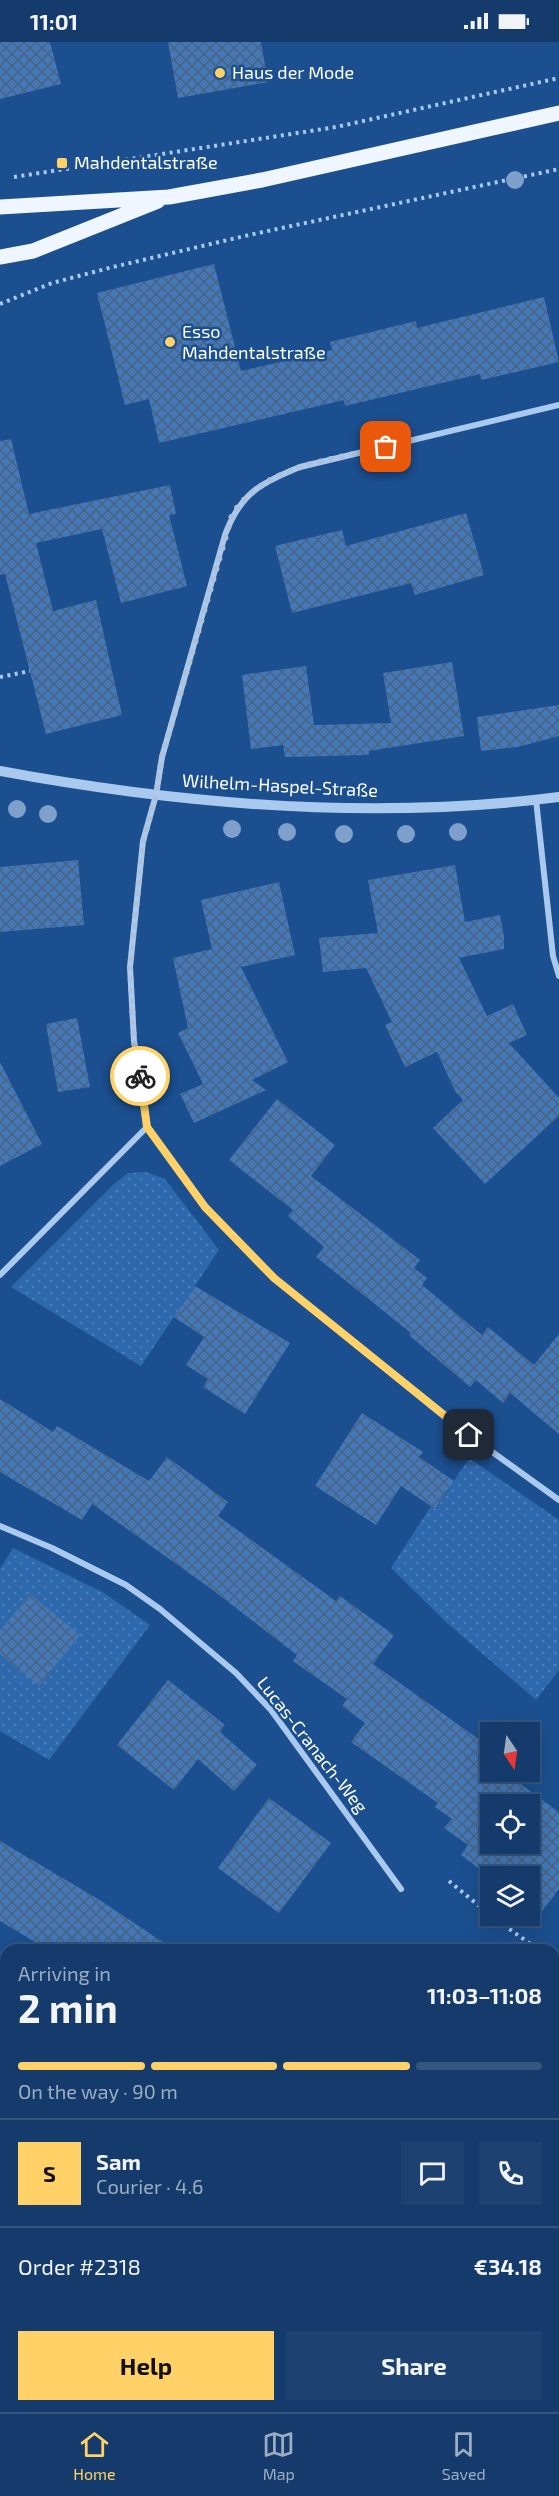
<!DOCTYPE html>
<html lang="en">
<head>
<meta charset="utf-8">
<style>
	:root { --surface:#143b6b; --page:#1d4271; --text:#f1f3f6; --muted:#9dadc1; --line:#33557e; --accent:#ffd166 }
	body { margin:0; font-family:"Exo 2",sans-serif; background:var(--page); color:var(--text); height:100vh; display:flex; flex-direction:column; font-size:22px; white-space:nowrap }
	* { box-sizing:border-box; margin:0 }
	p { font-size:20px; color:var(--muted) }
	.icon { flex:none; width:33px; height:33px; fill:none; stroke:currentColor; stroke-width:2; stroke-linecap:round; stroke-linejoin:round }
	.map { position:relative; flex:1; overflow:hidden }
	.side { position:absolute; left:0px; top:1902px; width:560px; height:468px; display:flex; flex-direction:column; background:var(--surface); border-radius:18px 18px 0 0; box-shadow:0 6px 24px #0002,0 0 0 2px var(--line) }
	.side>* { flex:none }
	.needle { width:39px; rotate:167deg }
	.tools { position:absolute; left:480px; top:1680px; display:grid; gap:12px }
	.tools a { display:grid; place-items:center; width:60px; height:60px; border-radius:0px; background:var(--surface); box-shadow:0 6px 24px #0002,0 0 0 2px var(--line); font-size:30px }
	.pin { position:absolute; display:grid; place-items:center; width:51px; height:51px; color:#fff; margin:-26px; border-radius:12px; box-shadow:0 3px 9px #0006 }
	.courier { position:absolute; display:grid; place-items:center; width:60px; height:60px; margin:-30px; border:4px solid #ffd166; border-radius:50%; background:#fff; color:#222; box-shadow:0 2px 8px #0007 }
	.headline em { font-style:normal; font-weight:700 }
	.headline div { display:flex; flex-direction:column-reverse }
	.headline { display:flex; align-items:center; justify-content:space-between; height:102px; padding:0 18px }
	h1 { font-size:39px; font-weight:700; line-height:45px }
	.bar { display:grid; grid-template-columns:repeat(4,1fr); gap:9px 6px; align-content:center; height:72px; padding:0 18px }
	.bar i { height:8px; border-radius:4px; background:var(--line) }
	.bar .active { background:var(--accent) }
	.bar p { grid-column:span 4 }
	.line { display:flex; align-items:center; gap:15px; padding:0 18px; border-top:2px solid var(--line) }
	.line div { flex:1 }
	.round { display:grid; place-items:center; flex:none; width:63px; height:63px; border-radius:0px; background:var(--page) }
	.button { display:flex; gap:12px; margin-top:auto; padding:12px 18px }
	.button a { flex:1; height:69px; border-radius:0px; background:var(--accent); color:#111; font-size:24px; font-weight:700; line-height:69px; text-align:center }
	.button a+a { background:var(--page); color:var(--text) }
	.status { display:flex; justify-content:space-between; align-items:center; height:42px; padding:0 30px; background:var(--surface); direction:ltr }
	.status svg { height:16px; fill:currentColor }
	.dock { display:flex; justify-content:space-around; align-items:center; height:84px; border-top:2px solid var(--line); background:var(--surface); font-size:16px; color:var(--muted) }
	.dock a { display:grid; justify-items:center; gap:3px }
	.dock .active { color:var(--accent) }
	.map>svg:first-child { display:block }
	.green { fill:url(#green-dots) }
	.forest { fill:url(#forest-firs) }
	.pitch { fill:#2e69ad }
	.building { fill:url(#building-cross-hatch); fill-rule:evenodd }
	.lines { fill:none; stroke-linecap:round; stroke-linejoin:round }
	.path { stroke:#a9c9ee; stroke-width:4; stroke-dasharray:3 4.5; stroke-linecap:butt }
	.minor { stroke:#a9c9ee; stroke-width:6 }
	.tertiary { stroke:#a9c9ee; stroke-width:10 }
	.primary { stroke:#f0f6ff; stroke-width:15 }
	.tree { fill:#7ea0ca }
	.done { stroke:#afc1d8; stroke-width:6; stroke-dasharray:0 10.8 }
	.route { stroke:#ffd166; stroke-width:8 }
	.poi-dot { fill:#ffd166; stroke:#1b4f8f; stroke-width:2 }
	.labels { text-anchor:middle; stroke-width:5; stroke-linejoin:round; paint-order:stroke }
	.poi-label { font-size:18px; fill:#fff; stroke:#1b4f8f; text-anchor:start }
	.street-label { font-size:18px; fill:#fff; stroke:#1b4f8f }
</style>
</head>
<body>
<div class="status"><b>11:01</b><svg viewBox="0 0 49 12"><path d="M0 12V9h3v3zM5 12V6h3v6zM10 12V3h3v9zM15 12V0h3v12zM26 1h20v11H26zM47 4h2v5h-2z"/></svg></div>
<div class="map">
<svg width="559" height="2370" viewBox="0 0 559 2370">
	<defs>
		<pattern id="green-dots" width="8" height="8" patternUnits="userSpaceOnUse" patternTransform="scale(1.5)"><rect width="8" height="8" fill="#2e69ad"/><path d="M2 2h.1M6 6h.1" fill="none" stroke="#4d80b9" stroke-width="1.8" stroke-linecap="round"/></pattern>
		<pattern id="forest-firs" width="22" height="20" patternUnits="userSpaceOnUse" patternTransform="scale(1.5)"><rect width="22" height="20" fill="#2e69ad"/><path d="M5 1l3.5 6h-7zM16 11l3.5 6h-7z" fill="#4d80b9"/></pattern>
		<pattern id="building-cross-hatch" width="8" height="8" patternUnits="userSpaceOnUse" patternTransform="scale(1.5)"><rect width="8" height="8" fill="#4478b7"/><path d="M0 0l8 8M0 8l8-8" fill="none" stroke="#486282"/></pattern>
	</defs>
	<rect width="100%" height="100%" fill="#1b4f8f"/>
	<!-- green -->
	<path class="green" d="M146 1130 165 1137 219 1208 141 1324 11 1245 114 1142 128 1131Z
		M469 1416 559 1478V1628L536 1658 447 1581 391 1526 431 1464 436 1467Z
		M13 1506 104 1551 150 1583 49 1718 0 1689V1527Z"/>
	<!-- forest -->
	<path class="forest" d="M559 2009V2370H317L320 2364H554V2017Z"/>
	<!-- pitch -->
	<path class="pitch" d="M0 2033 6 2039V2344L0 2339Z
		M28 2364H137L132 2370H35Z"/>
	<!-- building -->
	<path class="building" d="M0 0H50L61 42 0 57Z
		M168 0H261L268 40 178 56Z
		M214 222 241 329 332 308 330 300 416 279 417 286 544 255 559 320 481 338 480 332 345 364 344 358 159 401 149 357 125 363 97 251Z
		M11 397 29 472 170 443 176 472 169 473 187 544 121 561 102 487 36 501 53 569 96 558 122 673 46 692 5 532 0 533V399Z
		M466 471 484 533 415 553 411 541 292 571 275 504 342 488 346 504Z
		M452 620 464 694 369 709V713L285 715 283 703 251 707 242 633 306 624 314 683 391 681 383 631Z
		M559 663V694L518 705 481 709 477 675Z
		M78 818 84 883 0 890V825Z
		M455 823 465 880 500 873 504 894V907L459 916 487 974 513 962 527 993 509 1001 559 1056V1074L485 1142 433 1086 463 1058 455 1049 437 1010 405 1025 385 983 392 980 366 926 323 930 319 896 378 891 368 838Z
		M279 840 295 913 241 925 288 1020 252 1038 266 1048 194 1081 180 1052 203 1042 178 991 188 986 173 916 212 907 201 858Z
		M77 976 90 1045 58 1050 46 982Z
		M0 1020 42 1102 0 1124Z
		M277 1057 335 1103 311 1134 420 1218 414 1226 427 1236 422 1243 482 1293 488 1285 534 1323 559 1292V1392L510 1351 503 1361 476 1338 470 1345 409 1293 411 1291 316 1215 324 1205 288 1174 293 1168 229 1118Z
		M195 1244 290 1301 245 1372 203 1345 208 1337 186 1323 204 1295 174 1275Z
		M0 1357 53 1390 57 1384 149 1439 167 1415 228 1460 218 1474 336 1559 340 1554 394 1593 373 1622 490 1705V1730H504L559 1770V1847L540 1872 530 1864V1834L490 1835 461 1813 468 1803 444 1786 452 1777 435 1765 438 1761 351 1700 365 1681 342 1664 347 1657 293 1619 297 1613 210 1546 92 1462 82 1478 0 1430ZM490 1762H530V1802H490Z
		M362 1371 423 1410 419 1415 454 1439 435 1467 401 1444 376 1483 315 1444Z
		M30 1552 80 1593 39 1644 0 1612V1589Z
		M168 1638 225 1683 220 1690 257 1723 234 1749 198 1717 174 1748 117 1703Z
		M269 1756 331 1801 279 1871 218 1826Z
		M0 1799 98 1857 175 1908H48L0 1879Z"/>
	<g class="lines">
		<!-- path -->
		<path class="path" d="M14 135 336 85 559 36
			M0 262 52 241 113 225 249 193 559 127
			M0 635 30 629
			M449 1839 490 1873
			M491 1874 539 1908
			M554 1919 559 1923
			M554 2012 559 2003
			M0 2027 6 2032
			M554 2273 559 2275
			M145 2370 150 2364
			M330 2370 333 2364"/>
		<!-- minor -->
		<path class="minor" d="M559 363 300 425C260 442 241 450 225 493L162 715 156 753 143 799 130 925 134 999 147 1085 205 1165 274 1236 452 1381 559 1458
			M536 758 553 914 559 934
			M0 1233 147 1085
			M0 1484 52 1506 126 1543 160 1567 236 1631 271 1668 401 1847
			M0 1936 6 1941"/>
		<!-- tertiary -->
		<path class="tertiary" d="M0 729C183 763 373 779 559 755"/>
		<!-- primary -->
		<path class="primary" d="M0 165 169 155 262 138 559 71
			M0 215 33 209 158 159"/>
	</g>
	<!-- trees -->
	<g class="tree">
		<circle cx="515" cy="138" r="9"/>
		<circle cx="17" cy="767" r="9"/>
		<circle cx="48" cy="772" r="9"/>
		<circle cx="232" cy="787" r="9"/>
		<circle cx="287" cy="790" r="9"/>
		<circle cx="458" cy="790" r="9"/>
		<circle cx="344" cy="792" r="9"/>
		<circle cx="406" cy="792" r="9"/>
	</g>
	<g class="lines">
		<!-- done -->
		<path class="done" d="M140 1034 134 999 130 925 143 800 156 753 162 715 232 473C264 423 332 418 386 405"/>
		<!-- route -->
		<path class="route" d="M140 1034 147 1085 205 1165 274 1236 469 1393"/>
	</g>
	<!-- markers -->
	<g class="poi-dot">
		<circle cx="220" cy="31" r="6"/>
		<rect x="56" y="115" width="12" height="12" rx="3"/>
		<circle cx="170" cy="300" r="6"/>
	</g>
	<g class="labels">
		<!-- poi labels -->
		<g class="poi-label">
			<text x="232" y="37">Haus der Mode</text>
			<text x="74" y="127">Mahdentalstraße</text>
			<text x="182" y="296">Esso<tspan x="182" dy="21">Mahdentalstraße</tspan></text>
		</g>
		<!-- street labels -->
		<g class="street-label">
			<text transform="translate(280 744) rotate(3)" y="6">Wilhelm-Haspel-Straße</text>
			<text transform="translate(312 1703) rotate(52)" y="6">Lucas-Cranach-Weg</text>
		</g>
	</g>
</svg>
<div class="tools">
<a><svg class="needle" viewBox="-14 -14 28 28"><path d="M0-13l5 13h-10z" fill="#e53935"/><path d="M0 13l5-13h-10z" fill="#9dadc1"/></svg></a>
<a><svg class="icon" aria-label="locate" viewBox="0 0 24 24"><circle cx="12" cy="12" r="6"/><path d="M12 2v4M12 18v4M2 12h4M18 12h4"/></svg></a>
<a><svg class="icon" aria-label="layers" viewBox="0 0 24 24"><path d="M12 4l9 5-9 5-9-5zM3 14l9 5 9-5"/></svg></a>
</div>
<div class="pin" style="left:386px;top:405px;background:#ea580c"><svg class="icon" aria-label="bag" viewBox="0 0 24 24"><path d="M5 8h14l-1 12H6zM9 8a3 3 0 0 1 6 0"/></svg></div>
<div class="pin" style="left:469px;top:1393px;background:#1f2937"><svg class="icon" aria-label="home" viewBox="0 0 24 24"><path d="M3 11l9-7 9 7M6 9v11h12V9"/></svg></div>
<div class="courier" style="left:140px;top:1034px"><svg class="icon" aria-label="bike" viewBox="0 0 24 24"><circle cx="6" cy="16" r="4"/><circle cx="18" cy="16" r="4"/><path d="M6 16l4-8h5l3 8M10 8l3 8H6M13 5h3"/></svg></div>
<section class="side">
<div class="headline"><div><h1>2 min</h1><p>Arriving in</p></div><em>11:03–11:08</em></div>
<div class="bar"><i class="active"></i><i class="active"></i><i class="active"></i><i></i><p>On the way · 90 m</p></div>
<div class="line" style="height:108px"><b class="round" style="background:var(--accent);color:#111">S</b><div><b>Sam</b><p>Courier · 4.6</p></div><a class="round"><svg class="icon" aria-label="chat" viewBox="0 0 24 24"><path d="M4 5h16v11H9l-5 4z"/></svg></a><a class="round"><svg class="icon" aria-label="phone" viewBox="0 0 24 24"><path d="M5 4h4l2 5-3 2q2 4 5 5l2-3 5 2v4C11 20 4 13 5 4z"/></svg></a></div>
<div class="line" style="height:78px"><div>Order #2318</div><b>€34.18</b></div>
<div class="button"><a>Help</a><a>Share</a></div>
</section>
</div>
<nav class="dock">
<a class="active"><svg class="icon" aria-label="home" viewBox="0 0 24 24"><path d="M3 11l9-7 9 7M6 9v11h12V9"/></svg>Home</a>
<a><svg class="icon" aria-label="map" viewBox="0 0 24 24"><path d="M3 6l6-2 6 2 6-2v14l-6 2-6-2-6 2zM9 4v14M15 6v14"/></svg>Map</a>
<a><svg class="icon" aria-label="saved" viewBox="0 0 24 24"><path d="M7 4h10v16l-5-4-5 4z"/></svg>Saved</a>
</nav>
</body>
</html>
